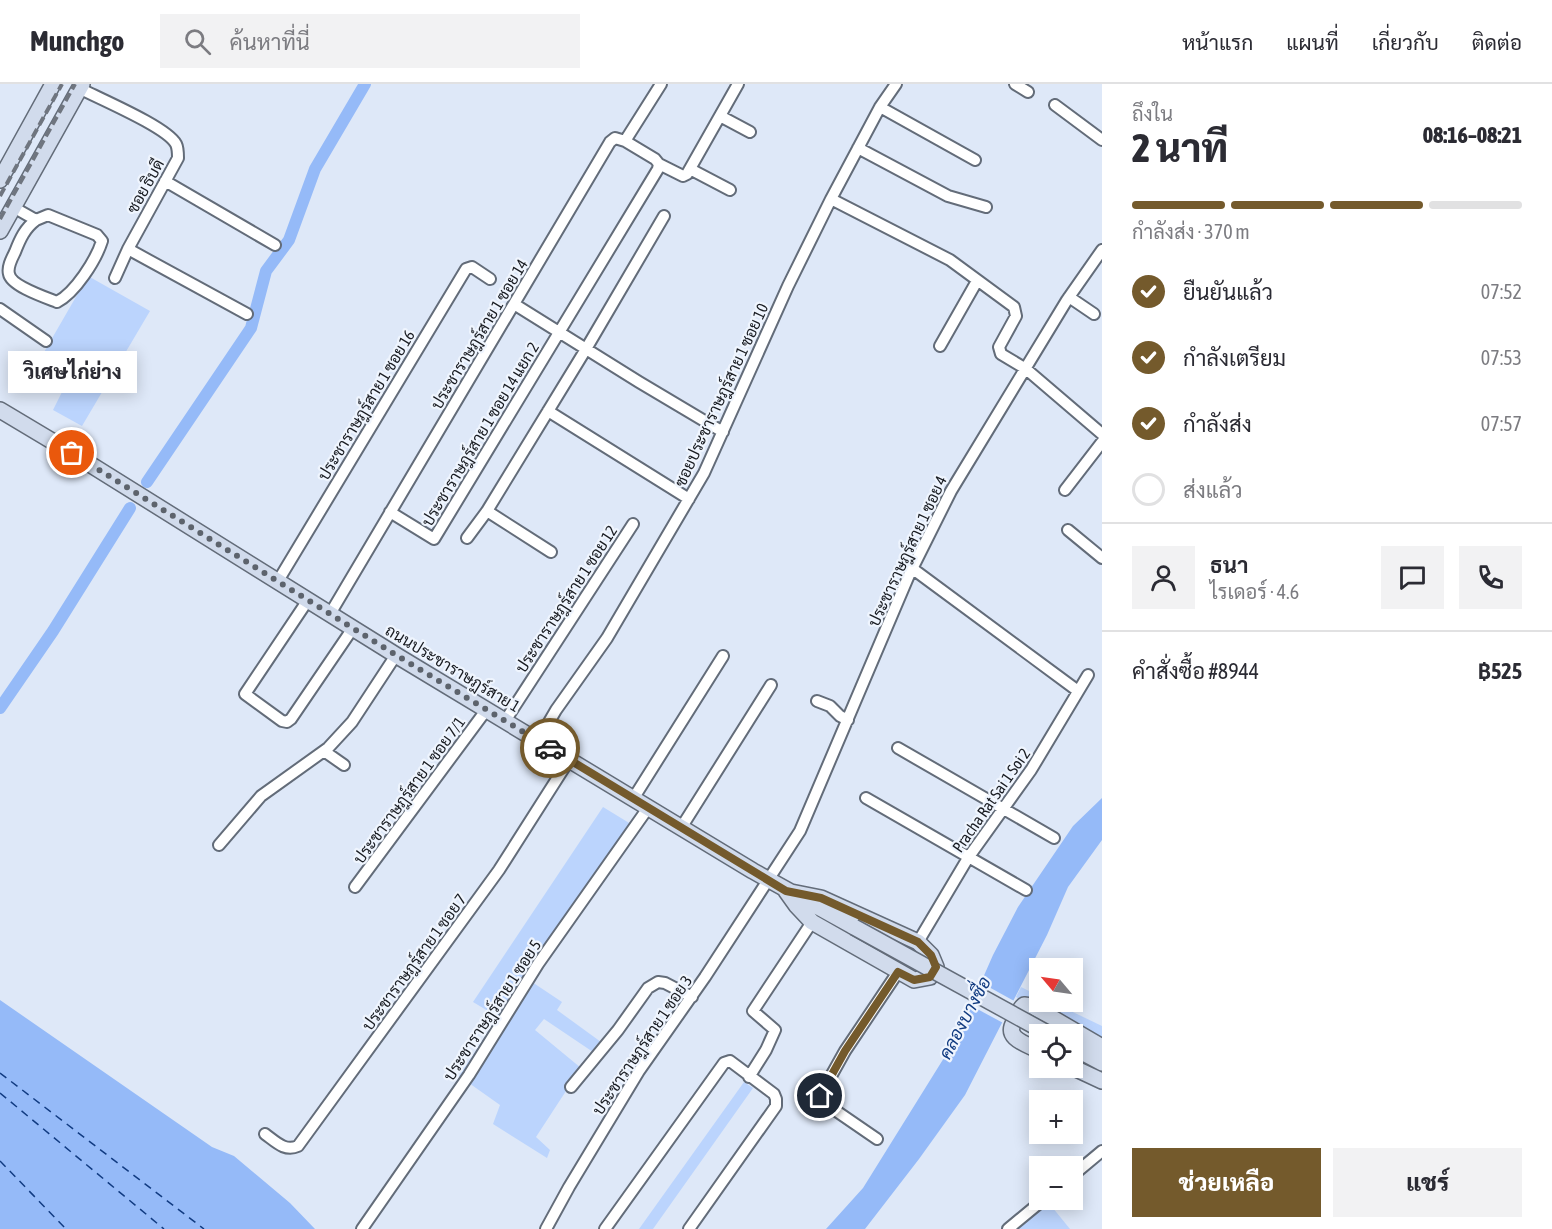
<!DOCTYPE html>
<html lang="th">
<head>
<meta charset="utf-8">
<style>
	:root { --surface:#fff; --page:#f2f2f3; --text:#2b2b33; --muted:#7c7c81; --line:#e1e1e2; --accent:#745a2c }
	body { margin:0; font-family:"Asap Condensed",Sarabun,sans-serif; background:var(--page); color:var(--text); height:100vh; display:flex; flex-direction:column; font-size:22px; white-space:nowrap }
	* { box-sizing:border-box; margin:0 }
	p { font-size:20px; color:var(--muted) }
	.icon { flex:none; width:33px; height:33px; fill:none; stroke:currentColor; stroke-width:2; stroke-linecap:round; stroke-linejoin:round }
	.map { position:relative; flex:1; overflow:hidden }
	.drawer { display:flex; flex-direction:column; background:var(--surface); width:450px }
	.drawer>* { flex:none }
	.needle { width:39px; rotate:299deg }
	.tools { position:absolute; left:1029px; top:874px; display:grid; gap:12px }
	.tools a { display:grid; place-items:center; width:54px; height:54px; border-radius:0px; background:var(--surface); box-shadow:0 3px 15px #0003; font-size:30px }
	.pin { position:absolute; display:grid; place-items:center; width:51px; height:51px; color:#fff; margin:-26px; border:3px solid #fff; border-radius:50%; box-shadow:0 2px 6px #0007 }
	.courier { position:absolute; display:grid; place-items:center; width:60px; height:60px; margin:-30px; border:4px solid #745a2c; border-radius:50%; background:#fff; color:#222; box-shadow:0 2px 8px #0007 }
	.bubble { position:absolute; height:42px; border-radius:0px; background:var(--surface); box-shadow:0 3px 15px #0003; font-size:20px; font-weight:800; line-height:42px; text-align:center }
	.head em { font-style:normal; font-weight:800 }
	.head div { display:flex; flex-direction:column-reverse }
	.head { display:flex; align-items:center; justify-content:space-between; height:102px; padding:0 30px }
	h1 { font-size:39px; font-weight:800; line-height:45px }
	.bar { display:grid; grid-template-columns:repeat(4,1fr); gap:9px 6px; align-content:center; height:72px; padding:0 30px }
	.bar i { height:8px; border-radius:4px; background:var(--line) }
	.bar .on { background:var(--accent) }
	.bar p { grid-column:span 4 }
	.line { display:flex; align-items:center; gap:15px; padding:0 30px; border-top:2px solid var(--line) }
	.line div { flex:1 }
	.round { display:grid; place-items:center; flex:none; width:63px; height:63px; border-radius:0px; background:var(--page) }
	ol { padding:0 30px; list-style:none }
	li { display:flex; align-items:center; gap:18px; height:66px }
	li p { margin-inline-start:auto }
	li .icon { padding:6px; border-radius:50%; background:var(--accent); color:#fff; stroke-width:4 }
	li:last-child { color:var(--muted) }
	li i { width:33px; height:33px; border:3px solid var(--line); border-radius:50% }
	.button { display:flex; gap:12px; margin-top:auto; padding:12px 30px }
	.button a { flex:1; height:69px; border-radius:0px; background:var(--accent); color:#fff; font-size:24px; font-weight:800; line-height:69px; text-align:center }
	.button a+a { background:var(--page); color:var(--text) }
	header { display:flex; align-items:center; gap:36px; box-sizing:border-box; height:84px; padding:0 30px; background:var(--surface); border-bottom:2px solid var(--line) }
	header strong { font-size:28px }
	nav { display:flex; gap:33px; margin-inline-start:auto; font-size:21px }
	.search { width:420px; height:54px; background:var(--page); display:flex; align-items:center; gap:15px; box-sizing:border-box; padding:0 21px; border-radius:0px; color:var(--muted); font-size:22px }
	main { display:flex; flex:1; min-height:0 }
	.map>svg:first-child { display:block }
	.green { fill:#bbd4fd }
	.water { fill:#95baf8 }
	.pier { fill:#dee8f8 }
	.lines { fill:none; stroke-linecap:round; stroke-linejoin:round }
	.canal { stroke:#95baf8; stroke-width:12 }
	.ferry { stroke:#113b81; stroke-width:1.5; stroke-dasharray:8 6; stroke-linecap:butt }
	.minor-casing { stroke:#636c79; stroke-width:14 }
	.secondary-casing { stroke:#636c79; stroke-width:18 }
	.minor { stroke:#fff; stroke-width:10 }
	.secondary { stroke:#d1dbec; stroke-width:15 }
	.rail { stroke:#6f757f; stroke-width:4; stroke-dasharray:9 4.5; stroke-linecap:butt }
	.secondary-bridge-casing { stroke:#636c79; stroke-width:18; stroke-linecap:butt }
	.secondary-bridge { stroke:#d1dbec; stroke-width:15 }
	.done { stroke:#5d636c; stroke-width:6; stroke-dasharray:0 10.8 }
	.route { stroke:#745a2c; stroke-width:8 }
	.labels { text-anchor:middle; stroke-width:4.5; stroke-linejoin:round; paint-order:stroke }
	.street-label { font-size:16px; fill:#181b21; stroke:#eff5fe }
	.water-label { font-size:18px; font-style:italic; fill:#113b81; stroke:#eff5fe }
</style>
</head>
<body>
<header>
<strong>Munchgo</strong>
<div class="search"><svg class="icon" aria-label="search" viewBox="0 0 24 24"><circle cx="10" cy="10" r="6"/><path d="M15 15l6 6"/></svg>ค้นหาที่นี่</div>
<nav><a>หน้าแรก</a><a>แผนที่</a><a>เกี่ยวกับ</a><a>ติดต่อ</a></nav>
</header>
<main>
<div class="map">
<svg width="1102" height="1145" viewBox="0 0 1102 1145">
	<rect width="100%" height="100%" fill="#dee8f8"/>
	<!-- green -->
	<path class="green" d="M88 192 150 227 82 342 53 326 63 306 32 289Z
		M603 723 639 745 532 898 562 918 557 926 601 958 593 968 544 935 535 946 581 984 536 1053 550 1066 547 1074 493 1040 500 1021 459 992 498 933 473 918Z
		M1021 903 1039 912 1040 918H1052L1102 942V959L1016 913Z
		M744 998 753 1004 653 1145H639Z
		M1048 1118 1070 1145H1015Z"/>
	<!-- water -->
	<path class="water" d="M1102 714V756L1068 803 1047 851 965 1011 919 1075 865 1145H826L863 1104 957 953 993 871 1018 823 1073 742Z
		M0 916 212 1063 234 1072 290 1119 315 1145H0Z"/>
	<!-- pier -->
	<path class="pier" d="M978 897 1016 918 1005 940 968 920Z"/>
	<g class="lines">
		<!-- canal -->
		<path class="canal" d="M147 398 251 244 266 187 289 156 315 85 365 0
			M0 624 53 547 130 424"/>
		<!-- ferry -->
		<path class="ferry" d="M0 989 204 1145
			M0 1009 164 1145
			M0 1077 66 1145"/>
		<defs>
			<path id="minor" d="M1015 0 1028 8
				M79 4C100 15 167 43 176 60 178 64 178 69 178 74L128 165 115 194
				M1055 21 1102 56
				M880 23 975 76
				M720 32 750 48
				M858 64 948 112 986 123
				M659 80 683 92 687 90 738 0
				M690 85 730 106
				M165 97 275 161
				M831 115 950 176 1014 223 1016 232 999 263 1001 270 1026 285 1102 350
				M13 123 36 136C25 144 20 155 15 168 12 174 7 183 9 190 11 202 47 214 57 218 75 209 96 176 102 157L97 151 48 131 36 136
				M128 165 247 230
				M1069 213 1094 230
				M514 220 639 298 723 348
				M0 225 46 257
				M940 262 977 197
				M548 327 689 415
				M1065 406 1102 358
				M487 427 551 468
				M390 428 434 455 658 85 659 80 655 75 625 57
				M1068 446 1102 474
				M467 454 487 427 586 265 664 132
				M913 485 1078 607
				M278 497 466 185 472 183 490 195
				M308 516 245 610 282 637 287 638 291 635 353 544
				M330 530 610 58 615 54 625 57 661 0
				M817 617 830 622 840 632 848 636
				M505 637 633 440
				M538 657 556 626 607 554 704 389 788 202 831 115 880 23 896 0
				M898 664 1054 754
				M324 667 344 681
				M866 714 1026 806
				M633 715 723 572
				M681 744 771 601
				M219 761 261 712 328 664 352 638 396 571
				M355 803 487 625
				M918 858 968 774 1031 686 1088 591
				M749 993 766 966 775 946 753 927 812 838
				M571 1003 618 946 648 904 658 898 665 899 692 913
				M265 1050C276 1058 285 1068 298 1062L499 786 569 676
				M877 1055 826 1020 821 1010 845 967 898 888
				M1072 1092 1102 1067
				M362 1145 469 991 538 880 648 724
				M546 1145 569 1103 639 987 705 893 800 747 909 491 951 407 1067 216 1102 166
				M605 1145 724 979 730 977 774 1010 776 1015V1022L689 1145
				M1008 1145 1043 1116"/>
			<path id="secondary" d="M0 96 53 0
				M0 147 82 0
				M0 326 72 369 399 573 753 787 854 843
				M786 807 821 814 918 858 931 871 936 883 930 893 914 896 812 838 796 821Z
				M1072 963 1102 979
				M1040 967C1027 960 1004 955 1014 938 1017 931 1019 925 1024 921L1032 922 1102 963
				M1072 983 1102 997"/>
		</defs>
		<!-- minor casing -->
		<use href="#minor" class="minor-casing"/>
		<!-- secondary casing -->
		<use href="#secondary" class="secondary-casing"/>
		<!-- minor -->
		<use href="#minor" class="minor"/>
		<!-- secondary -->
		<use href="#secondary" class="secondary"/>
		<!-- rail -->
		<path class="rail" d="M0 112 62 0
			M0 135 75 0"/>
		<defs>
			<path id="secondary-bridge" d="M854 843 1047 949"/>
		</defs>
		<!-- secondary-bridge casing -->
		<use href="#secondary-bridge" class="secondary-bridge-casing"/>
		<!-- secondary-bridge -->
		<use href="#secondary-bridge" class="secondary-bridge"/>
	</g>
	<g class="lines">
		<!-- done -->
		<path class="done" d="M72 369 396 571 550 664"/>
		<!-- route -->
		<path class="route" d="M550 664 786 807 821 814 918 858 931 871 936 883 930 893 914 896 898 888 845 967 820 1012"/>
	</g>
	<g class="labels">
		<!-- street labels -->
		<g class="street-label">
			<text transform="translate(145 102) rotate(-61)" y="6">ซอย ธิบดี</text>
			<text transform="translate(479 250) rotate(-59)" y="6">ประชาราษฎร์สาย 1 ซอย 14</text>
			<text transform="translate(721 311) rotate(-65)" y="6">ซอยประชาราษฎร์สาย 1 ซอย 10</text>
			<text transform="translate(366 321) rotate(-59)" y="6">ประชาราษฎร์สาย 1 ซอย 16</text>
			<text transform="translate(480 350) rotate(-59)" y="6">ประชาราษฎร์สาย 1 ซอย 14 แยก 2</text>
			<text transform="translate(907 467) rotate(-65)" y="6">ประชาราษฎร์สาย 1 ซอย 4</text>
			<text transform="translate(566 515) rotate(-57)" y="6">ประชาราษฎร์สาย 1 ซอย 12</text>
			<text transform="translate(453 584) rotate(31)" y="6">ถนนประชาราษฎร์สาย 1</text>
			<text transform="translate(409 706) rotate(-54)" y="6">ประชาราษฎร์สาย 1 ซอย 7/1</text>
			<text transform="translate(991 716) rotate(-55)" y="6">Pracha Rat Sai 1 Soi 2</text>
			<text transform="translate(414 878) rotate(-54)" y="6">ประชาราษฎร์สาย 1 ซอย 7</text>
			<text transform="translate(492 926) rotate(-57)" y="6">ประชาราษฎร์สาย 1 ซอย 5</text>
			<text transform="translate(642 961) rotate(-56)" y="6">ประชาราษฎร์สาย 1 ซอย 3</text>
		</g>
		<!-- water labels -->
		<g class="water-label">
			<text transform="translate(965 934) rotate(-62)" y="6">คลองบางซื่อ</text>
		</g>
	</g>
</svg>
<div class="tools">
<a><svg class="needle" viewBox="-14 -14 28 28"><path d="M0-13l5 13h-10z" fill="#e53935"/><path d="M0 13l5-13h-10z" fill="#7c7c81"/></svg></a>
<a><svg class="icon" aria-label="locate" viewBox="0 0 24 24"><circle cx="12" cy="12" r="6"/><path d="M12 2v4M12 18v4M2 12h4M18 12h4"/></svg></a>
<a>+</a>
<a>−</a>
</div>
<div class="pin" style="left:72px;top:369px;background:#ea580c"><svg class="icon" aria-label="bag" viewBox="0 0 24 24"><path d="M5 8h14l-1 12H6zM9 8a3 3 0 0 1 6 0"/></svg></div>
<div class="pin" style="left:820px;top:1012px;background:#1f2937"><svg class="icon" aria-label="home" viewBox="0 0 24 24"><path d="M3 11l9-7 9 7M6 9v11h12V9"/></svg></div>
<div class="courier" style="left:550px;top:664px"><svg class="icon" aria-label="car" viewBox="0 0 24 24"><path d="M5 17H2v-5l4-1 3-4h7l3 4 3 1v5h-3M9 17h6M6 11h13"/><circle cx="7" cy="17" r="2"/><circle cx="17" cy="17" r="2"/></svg></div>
<div class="bubble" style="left:8px;top:267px;width:129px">วิเศษไก่ย่าง</div>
</div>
<section class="drawer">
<div class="head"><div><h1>2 นาที</h1><p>ถึงใน</p></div><em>08:16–08:21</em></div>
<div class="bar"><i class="on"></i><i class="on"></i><i class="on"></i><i></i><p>กำลังส่ง · 370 m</p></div>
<ol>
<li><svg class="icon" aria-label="check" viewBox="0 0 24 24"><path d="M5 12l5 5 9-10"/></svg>ยืนยันแล้ว<p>07:52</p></li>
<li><svg class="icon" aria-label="check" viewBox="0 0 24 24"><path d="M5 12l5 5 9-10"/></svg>กำลังเตรียม<p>07:53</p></li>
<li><svg class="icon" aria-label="check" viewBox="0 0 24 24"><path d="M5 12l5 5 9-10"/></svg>กำลังส่ง<p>07:57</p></li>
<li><i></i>ส่งแล้ว</li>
</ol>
<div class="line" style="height:108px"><a class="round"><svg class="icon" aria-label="person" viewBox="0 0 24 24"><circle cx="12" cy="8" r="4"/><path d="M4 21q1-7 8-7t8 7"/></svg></a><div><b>ธนา</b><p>ไรเดอร์ · 4.6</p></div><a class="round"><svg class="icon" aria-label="chat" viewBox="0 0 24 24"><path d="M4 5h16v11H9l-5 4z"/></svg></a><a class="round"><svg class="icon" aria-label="phone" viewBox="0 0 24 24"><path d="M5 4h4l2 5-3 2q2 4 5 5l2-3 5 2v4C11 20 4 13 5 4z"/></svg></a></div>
<div class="line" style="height:78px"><div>คำสั่งซื้อ #8944</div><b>฿525</b></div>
<div class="button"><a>ช่วยเหลือ</a><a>แชร์</a></div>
</section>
</main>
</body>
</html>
